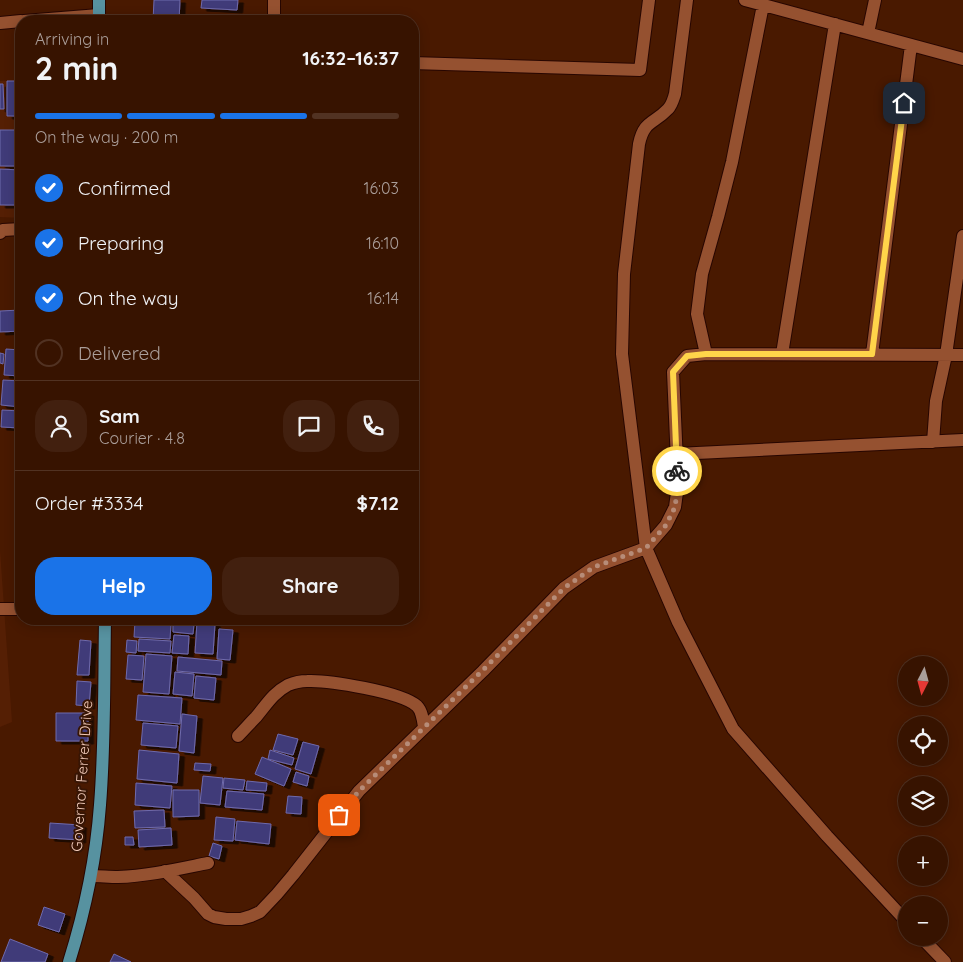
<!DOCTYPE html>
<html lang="en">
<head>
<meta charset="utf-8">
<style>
	:root { --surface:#371300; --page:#42200f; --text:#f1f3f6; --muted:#aa9e99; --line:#513222; --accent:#1a73e8 }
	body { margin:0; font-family:Quicksand,sans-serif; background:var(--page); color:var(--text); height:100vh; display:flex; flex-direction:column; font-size:19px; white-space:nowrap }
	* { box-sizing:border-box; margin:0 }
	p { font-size:16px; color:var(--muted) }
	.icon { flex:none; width:28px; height:28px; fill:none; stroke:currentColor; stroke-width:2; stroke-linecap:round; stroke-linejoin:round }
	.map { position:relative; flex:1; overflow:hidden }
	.side { position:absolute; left:15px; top:15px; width:404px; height:610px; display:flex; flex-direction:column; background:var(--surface); border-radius:20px; box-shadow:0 2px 12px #0003,0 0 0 1px var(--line) }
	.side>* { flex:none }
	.needle { width:32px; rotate:186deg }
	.tools { position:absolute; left:898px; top:656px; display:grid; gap:10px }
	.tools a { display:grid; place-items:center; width:50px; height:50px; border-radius:50%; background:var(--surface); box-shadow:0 2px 12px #0003,0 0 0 1px var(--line); font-size:25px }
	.pin { position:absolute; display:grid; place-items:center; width:42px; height:42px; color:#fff; margin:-21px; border-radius:10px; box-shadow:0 2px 8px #0006 }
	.courier { position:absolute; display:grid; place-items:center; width:50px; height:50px; margin:-25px; border:4px solid #ffd54a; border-radius:50%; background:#fff; color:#222; box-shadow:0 1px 6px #0007 }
	.head em { font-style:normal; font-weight:700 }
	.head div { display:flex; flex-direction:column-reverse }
	.head { display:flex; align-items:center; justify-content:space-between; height:85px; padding:0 20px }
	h1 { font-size:32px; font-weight:700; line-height:38px }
	.bar { display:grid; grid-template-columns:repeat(4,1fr); gap:8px 5px; align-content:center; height:60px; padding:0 20px }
	.bar i { height:6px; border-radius:4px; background:var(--line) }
	.bar .active { background:var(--accent) }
	.bar p { grid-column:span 4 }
	.line { display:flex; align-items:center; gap:12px; padding:0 20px; border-top:1px solid var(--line) }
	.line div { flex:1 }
	.round { display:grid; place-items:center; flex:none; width:52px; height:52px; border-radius:20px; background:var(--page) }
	ol { padding:0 20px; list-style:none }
	li { display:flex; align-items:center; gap:15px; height:55px }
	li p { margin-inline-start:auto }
	li .icon { padding:5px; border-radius:50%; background:var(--accent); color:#fff; stroke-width:4 }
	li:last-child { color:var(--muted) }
	li i { width:28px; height:28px; border:2px solid var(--line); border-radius:50% }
	.action { display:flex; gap:10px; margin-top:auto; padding:10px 20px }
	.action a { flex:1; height:58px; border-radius:20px; background:var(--accent); color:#fff; font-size:20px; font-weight:700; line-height:58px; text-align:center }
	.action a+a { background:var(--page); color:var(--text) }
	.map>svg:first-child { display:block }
	.built { fill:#551f04 }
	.building { fill:#413b79; stroke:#6e6aad; filter:url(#shadow) }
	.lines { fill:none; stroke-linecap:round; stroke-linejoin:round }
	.minor-casing { stroke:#270600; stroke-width:14 }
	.major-casing { stroke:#270600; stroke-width:14 }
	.minor { stroke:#955130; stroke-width:12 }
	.major { stroke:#5792a0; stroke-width:12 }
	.done { stroke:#b78c78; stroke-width:5; stroke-dasharray:0 9 }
	.route { stroke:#ffd54a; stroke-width:6 }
	.labels { text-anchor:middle; stroke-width:4; stroke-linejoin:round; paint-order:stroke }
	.street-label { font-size:15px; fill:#f2cab9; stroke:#371504 }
</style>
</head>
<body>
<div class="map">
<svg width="963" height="962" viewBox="0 0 963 962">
	<defs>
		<filter id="shadow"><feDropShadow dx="5.5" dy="3" stdDeviation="0" flood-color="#0009"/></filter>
	</defs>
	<rect width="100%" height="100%" fill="#491900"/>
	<!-- built -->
	<path class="built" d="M21 80V218L0 217V81Z
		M0 550 12 722 0 727Z"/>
	<!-- building -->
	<path class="building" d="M154 0H180L179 21H153Z
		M202 0H238L237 10 201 8Z
		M7 81H21V116H7Z
		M0 84H3L4 109H0Z
		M0 130H18V166H0Z
		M0 169 21 170V205H0Z
		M21 310V331L0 332V311Z
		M6 349 21 350V376L4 375Z
		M0 353 4 354 3 364 0 363Z
		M3 380 21 381V407L1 405Z
		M2 410 21 411V428L1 427Z
		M132 619H161V621L132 620Z
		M163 619H175V621H163Z
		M135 621 171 624 170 639 134 637Z
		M173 622 194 624 193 634 173 632Z
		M197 622 215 624 213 654 195 653Z
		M219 629 233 630 230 660 217 659Z
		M174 635 189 636 188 654 172 653Z
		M139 639 171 641 170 653 138 651Z
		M80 640 91 641 89 675H77Z
		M127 640 137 641 136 653 126 652Z
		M146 654 172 656 169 694 143 692Z
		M128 655 144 656 142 680 126 679Z
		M178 657 222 661 221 675 177 671Z
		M175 672 194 674 192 696 173 694Z
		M196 676 216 678 214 700 194 698Z
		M77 681 91 682 89 706 76 705Z
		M138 695 182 698 180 724 136 720Z
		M56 713H88V741H56Z
		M182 714 197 716 194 753 179 751Z
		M143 723 178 726 176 748 141 745Z
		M278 734 298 739 293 755 273 750Z
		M303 742 319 746 311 774 295 769Z
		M139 750 179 754 177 783 137 779Z
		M270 750 294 758 292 765 268 759Z
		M262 757 291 769 284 786 255 774Z
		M195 763 211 764 210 771 194 770Z
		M296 772 309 776 307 786 293 782Z
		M203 776 223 778 220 805 200 803Z
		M224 778 245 780 243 790 223 788Z
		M247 781 267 783 266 791 246 790Z
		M136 783 172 786 170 808 135 805Z
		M173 790H199V816L173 817Z
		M227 791 264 794 262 810 225 807Z
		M288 796 302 797 301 814 286 813Z
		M164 810 165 827 135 828 134 811Z
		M216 817 235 819 233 841 214 840Z
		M237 821 271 824 269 844 235 840Z
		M50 823 81 825 80 840 49 838Z
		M171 828 172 845 139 847 138 830Z
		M125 837H133L134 845H125Z
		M213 843 222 846 219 859 209 856Z
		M44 907 65 914 59 932 38 925Z
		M10 939 48 954 45 962H1Z
		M114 954 131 962H110Z"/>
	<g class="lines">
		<defs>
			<path id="minor" d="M274 0V21
				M687 0 675 94C673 100 672 105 668 109 654 124 644 120 639 144L624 274 622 354 646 548 678 622 733 729 827 836 906 921
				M745 0 963 59
				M24 21 99 15
				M0 23 21 21
				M868 33 875 0
				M412 63 640 70 649 0
				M0 233 3 230 21 229
				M706 354 697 314 702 274 718 217 732 162 763 5
				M782 354 835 24
				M872 354 911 45
				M933 442 936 401 946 355 963 236
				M676 454 963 440
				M0 609H21
				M238 736C244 730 250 723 256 717 267 704 273 693 288 685 293 683 301 681 307 681 328 680 402 692 417 706 422 711 423 720 424 727
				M165 871 194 898 208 914 214 917 226 919H241L251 916 260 912 277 894 293 875 359 791 483 671 564 588 594 567 646 548 666 525 675 507 678 485 673 372 687 356 706 354 963 355
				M91 876C100 876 109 877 118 877 148 876 178 869 208 863
				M922 938 945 962"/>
			<path id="major" d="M99 0V21
				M69 962C85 911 96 859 100 805 105 743 104 681 105 619"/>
		</defs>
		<!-- minor casing -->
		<use href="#minor" class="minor-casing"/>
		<!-- major casing -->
		<use href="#major" class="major-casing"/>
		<!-- minor -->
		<use href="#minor" class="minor"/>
		<!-- major -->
		<use href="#major" class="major"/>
	</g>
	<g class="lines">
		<!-- done -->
		<path class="done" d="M339 815 359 791 483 670 564 588 594 567 646 548 666 525 675 507 678 484 677 471"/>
		<!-- route -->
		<path class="route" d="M677 471 673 372 687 356 706 354H872L904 103"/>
	</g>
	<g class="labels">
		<!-- street labels -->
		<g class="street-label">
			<text transform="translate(82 776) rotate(-86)" y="5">Governor Ferrer Drive</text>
		</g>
	</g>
</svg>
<div class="tools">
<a><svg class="needle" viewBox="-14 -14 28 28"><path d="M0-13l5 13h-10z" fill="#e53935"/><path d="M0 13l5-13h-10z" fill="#aa9e99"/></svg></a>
<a><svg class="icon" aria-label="locate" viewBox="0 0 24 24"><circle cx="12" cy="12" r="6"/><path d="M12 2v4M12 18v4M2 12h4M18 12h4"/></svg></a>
<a><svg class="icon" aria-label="layers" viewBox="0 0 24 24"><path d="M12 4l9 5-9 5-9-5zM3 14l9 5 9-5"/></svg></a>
<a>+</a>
<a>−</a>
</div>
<div class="pin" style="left:339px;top:815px;background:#ea580c"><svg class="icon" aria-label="bag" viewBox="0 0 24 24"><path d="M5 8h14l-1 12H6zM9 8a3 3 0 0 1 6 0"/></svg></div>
<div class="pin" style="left:904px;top:103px;background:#1f2937"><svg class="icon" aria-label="home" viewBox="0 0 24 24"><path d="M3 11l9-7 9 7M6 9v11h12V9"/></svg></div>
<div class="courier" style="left:677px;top:471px"><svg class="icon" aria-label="bike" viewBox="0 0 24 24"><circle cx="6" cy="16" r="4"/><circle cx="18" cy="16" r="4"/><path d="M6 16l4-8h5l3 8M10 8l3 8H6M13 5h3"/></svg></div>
<section class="side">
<div class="head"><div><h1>2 min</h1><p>Arriving in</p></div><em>16:32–16:37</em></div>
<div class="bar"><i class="active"></i><i class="active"></i><i class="active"></i><i></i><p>On the way · 200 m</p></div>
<ol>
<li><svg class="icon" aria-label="check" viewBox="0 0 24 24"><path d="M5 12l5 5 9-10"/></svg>Confirmed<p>16:03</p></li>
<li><svg class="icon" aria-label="check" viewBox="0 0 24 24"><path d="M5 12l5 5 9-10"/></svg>Preparing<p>16:10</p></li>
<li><svg class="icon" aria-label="check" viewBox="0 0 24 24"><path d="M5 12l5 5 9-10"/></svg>On the way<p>16:14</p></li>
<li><i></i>Delivered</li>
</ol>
<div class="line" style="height:90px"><a class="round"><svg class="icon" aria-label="person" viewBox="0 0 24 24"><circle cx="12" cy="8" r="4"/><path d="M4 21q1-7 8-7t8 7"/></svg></a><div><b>Sam</b><p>Courier · 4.8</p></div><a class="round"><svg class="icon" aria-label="chat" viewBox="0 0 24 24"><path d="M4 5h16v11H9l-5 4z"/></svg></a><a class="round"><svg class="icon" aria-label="phone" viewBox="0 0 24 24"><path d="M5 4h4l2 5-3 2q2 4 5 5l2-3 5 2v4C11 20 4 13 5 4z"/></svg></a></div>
<div class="line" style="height:65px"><div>Order #3334</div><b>$7.12</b></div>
<div class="action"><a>Help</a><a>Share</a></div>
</section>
</div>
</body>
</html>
